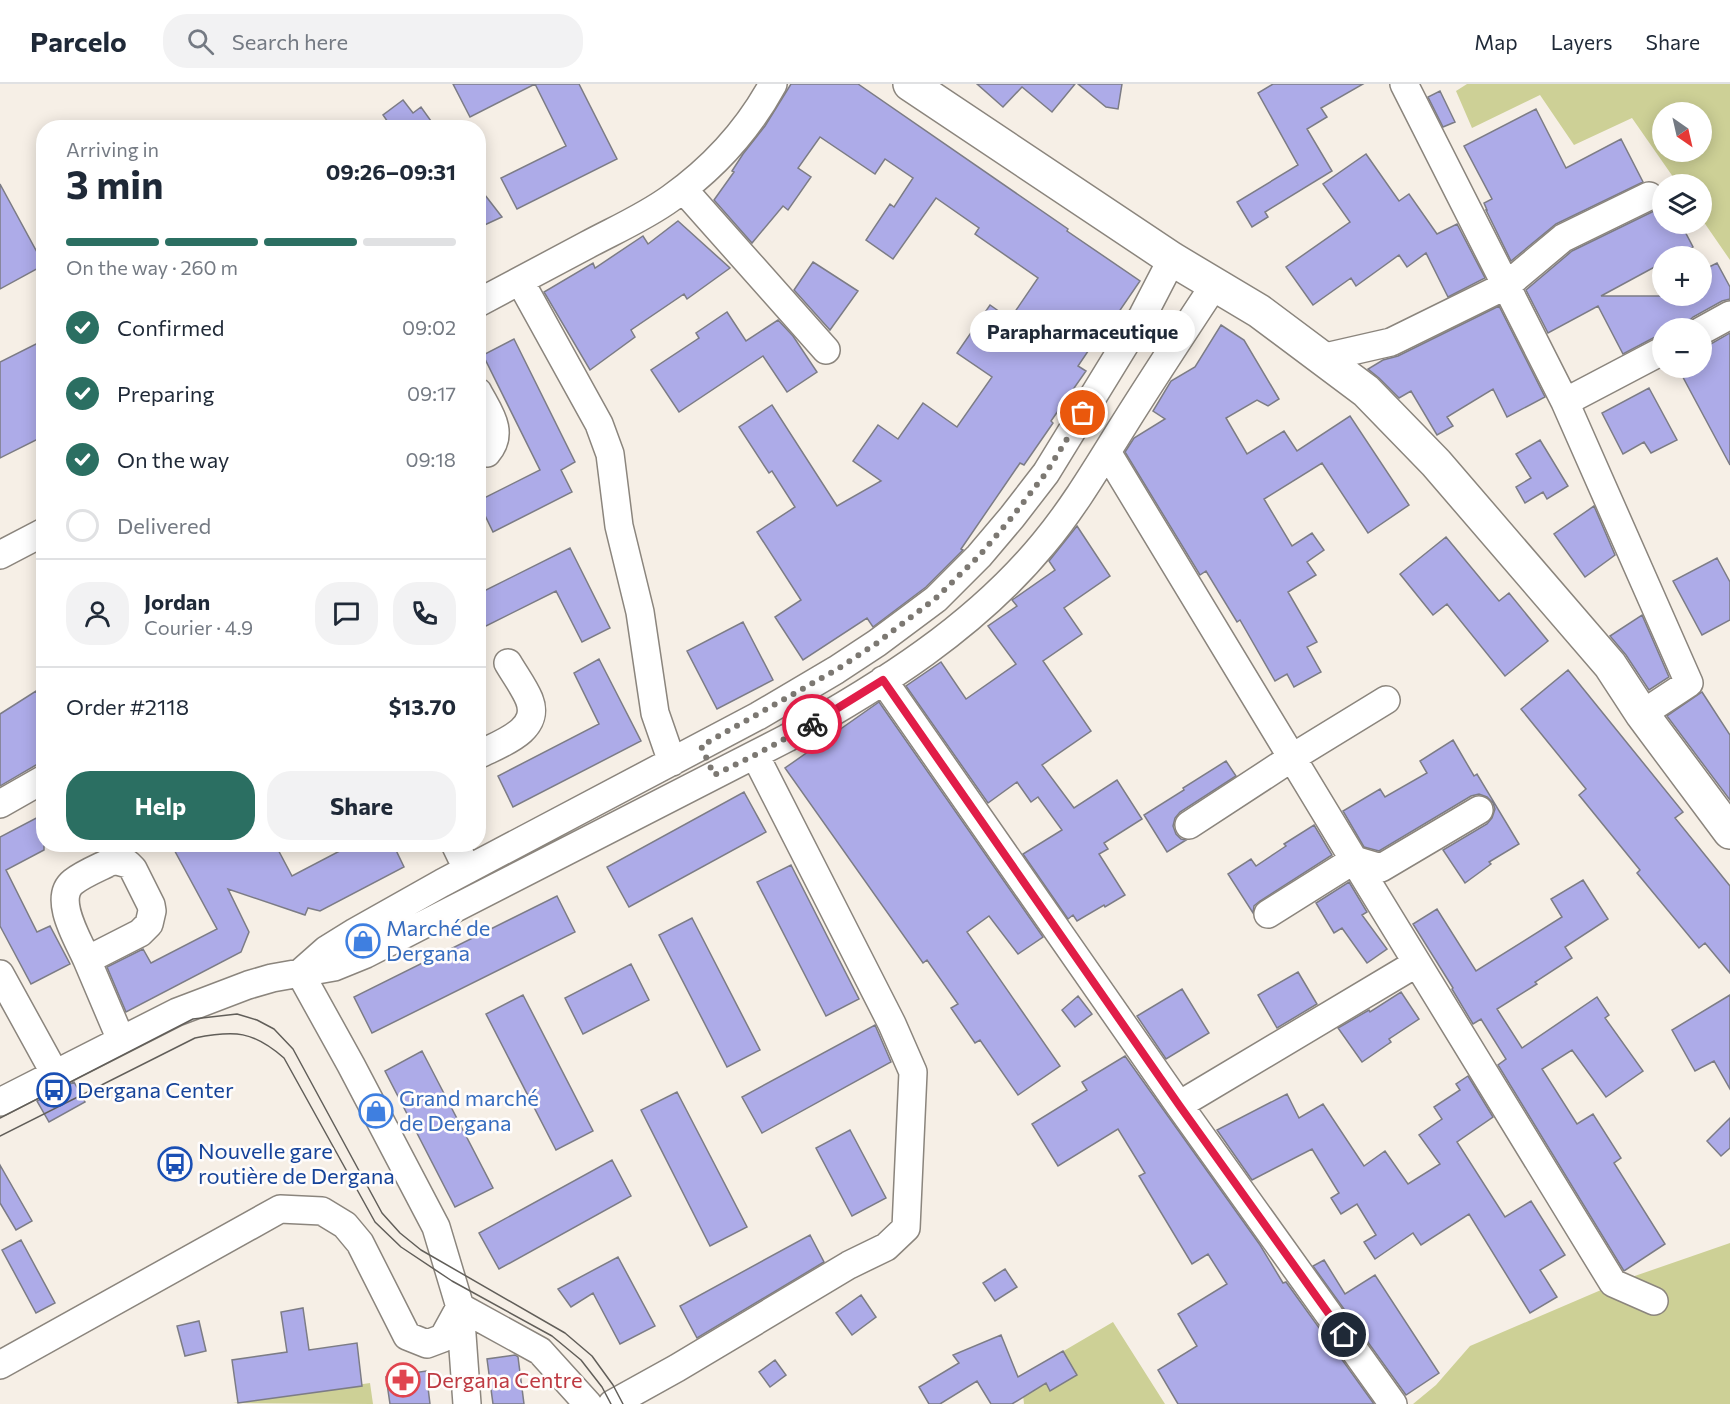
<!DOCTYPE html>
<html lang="en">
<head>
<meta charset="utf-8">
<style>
	:root { --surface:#fff; --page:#f2f2f3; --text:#1f2937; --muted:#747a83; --line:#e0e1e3; --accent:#2b6f62 }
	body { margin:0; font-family:Commissioner,sans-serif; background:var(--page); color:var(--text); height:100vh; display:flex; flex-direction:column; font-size:22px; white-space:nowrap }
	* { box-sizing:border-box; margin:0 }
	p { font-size:20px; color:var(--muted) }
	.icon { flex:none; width:33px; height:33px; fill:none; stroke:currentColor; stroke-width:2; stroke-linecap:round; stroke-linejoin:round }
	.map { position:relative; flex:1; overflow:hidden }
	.side { position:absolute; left:36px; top:36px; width:450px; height:732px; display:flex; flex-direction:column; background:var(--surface); border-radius:24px; box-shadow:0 3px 15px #0003 }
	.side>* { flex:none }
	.needle { width:39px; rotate:146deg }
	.tools { position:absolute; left:1652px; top:18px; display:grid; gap:12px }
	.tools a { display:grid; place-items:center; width:60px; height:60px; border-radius:50%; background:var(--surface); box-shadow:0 3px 15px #0003; font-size:30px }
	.pin { position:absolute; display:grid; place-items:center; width:51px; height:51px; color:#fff; margin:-26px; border:3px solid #fff; border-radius:50%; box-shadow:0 2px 6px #0007 }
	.courier { position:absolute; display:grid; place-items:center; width:60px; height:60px; margin:-30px; border:4px solid #e11d48; border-radius:50%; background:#fff; color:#222; box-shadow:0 2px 8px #0007 }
	.bubble { position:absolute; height:42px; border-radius:21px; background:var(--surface); box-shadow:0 3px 15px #0003; font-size:20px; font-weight:700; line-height:42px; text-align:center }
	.overview em { font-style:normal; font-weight:700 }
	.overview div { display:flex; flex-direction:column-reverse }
	.overview { display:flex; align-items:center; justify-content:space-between; height:102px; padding:0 30px }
	h1 { font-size:39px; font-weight:700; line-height:45px }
	.bar { display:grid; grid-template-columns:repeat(4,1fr); gap:9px 6px; align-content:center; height:72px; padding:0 30px }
	.bar i { height:8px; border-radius:4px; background:var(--line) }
	.bar .current { background:var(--accent) }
	.bar p { grid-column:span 4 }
	.line { display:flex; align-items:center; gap:15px; padding:0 30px; border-top:2px solid var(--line) }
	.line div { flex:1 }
	.round { display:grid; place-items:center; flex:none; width:63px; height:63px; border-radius:24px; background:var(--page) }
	ol { padding:0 30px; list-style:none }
	li { display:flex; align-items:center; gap:18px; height:66px }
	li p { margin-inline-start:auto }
	li .icon { padding:6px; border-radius:50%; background:var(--accent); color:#fff; stroke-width:4 }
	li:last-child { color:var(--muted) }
	li i { width:33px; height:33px; border:3px solid var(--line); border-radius:50% }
	.action { display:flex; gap:12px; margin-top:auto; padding:12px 30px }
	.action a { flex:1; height:69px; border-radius:24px; background:var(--accent); color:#fff; font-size:24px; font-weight:700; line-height:69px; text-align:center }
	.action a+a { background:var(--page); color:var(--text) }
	header { display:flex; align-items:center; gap:36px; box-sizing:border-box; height:84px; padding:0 30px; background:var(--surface); border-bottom:2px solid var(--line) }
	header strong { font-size:28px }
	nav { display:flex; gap:33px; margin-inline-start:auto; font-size:21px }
	.search { width:420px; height:54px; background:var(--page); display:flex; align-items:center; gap:15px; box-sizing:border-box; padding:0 21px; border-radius:24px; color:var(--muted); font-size:22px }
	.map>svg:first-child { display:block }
	.green { fill:#cdd096; fill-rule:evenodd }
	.building { fill:#adabe8; stroke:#7c7c85; stroke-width:1.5 }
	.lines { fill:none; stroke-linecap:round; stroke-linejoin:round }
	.minor-casing { stroke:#8b857d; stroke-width:30 }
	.major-casing { stroke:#8b857d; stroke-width:36 }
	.minor { stroke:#fff; stroke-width:27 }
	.major { stroke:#fff; stroke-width:33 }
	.tram { stroke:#615e59; stroke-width:1.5 }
	.done { stroke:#7c7872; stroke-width:6; stroke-dasharray:0 10.8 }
	.route { stroke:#e11d48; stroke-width:8 }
	.labels { text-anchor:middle; stroke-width:5; stroke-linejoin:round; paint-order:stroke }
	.shop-label { font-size:22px; fill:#366cbe; stroke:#fffdfc; text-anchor:start }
	.transit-label { font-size:22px; fill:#164399; stroke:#fffdfc; text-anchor:start }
	.health-label { font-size:22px; fill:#be3a42; stroke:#fffdfc; text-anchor:start }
</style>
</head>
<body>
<header>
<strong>Parcelo</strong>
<div class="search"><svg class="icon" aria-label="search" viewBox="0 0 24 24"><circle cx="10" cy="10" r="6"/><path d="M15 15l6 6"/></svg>Search here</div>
<nav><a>Map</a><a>Layers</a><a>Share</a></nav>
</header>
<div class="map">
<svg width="1730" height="1320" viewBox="0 0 1730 1320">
	<rect width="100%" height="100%" fill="#f6efe6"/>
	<!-- green -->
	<path class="green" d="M1467 0H1730V176L1701 134V100H1678L1632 34 1574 61 1540 11 1472 44 1456 7ZM1662 28H1701V68H1662Z
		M1730 1159V1320H1413L1436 1301 1470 1262 1629 1194Z
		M1113 1238 1165 1320H1024L1021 1292Z
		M370 1299 373 1320 233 1319Z"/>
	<!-- building -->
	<path class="building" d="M453 0H579L617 75 517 125 501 94 566 62 535 0 470 33Z
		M791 0H858L1068 145 1067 147 1140 197 1114 235 1111 233 1078 282 1086 287 1051 337 1053 339 1024 381 1020 379 961 465 963 466 926 503 873 543 867 534 803 576 775 533 801 516 757 448 795 423 772 387 769 389 739 343 772 321 837 422 881 397 853 377 878 341 898 355 923 319 957 343 992 293 957 269 990 221 1010 235 1038 194 975 150 979 144 936 114 893 175 866 156 890 120 894 123 913 94 885 75 875 90 820 53 798 84 811 93 788 126 783 122 752 159 714 116 734 88 732 87 743 70 765 42Z
		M977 0H1075L1052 28 1022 3 1003 23Z
		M1078 0H1122L1118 25 1106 23Z
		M1273 0H1363L1321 24 1327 33 1307 45 1332 87 1265 128 1268 133 1252 143 1237 118 1298 81 1258 9Z
		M1440 7 1455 38 1443 43 1428 13Z
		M403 16 413 29 421 23 436 44H392L383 31Z
		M1536 25 1566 84 1621 55 1643 98 1556 140 1511 177 1486 126H1487L1484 119 1492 115 1464 62Z
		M1366 70 1399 117 1409 110 1437 150 1457 140 1485 194 1448 213 1426 169 1407 183 1399 171 1356 202 1351 194 1313 221 1286 183 1350 138 1323 100Z
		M0 100 44 181 0 205Z
		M478 102 502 133 478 144Z
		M1662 121V140H1681L1693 163 1675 172H1662V179L1601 212H1701V187L1717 179 1730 203V215L1722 217 1693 233 1688 238 1686 244H1662V251L1655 253 1623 270 1598 222 1548 249 1526 206 1572 167 1656 126Z
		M678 137 730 184 687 215 684 210 631 246 635 253 590 286 544 208 593 179 595 184 643 152 648 160Z
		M813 178 858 207 830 246 794 206Z
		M1499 222 1545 313 1507 333 1493 305 1447 333 1453 342 1437 351 1411 307 1399 314 1379 294 1368 285 1383 276 1398 272Z
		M727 228 746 257 778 236 793 252 817 288 787 308 763 272 679 328 651 286 699 254 696 249Z
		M1221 241 1244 256 1279 315 1268 322 1257 316 1226 334 1247 370 1284 347 1297 367 1350 332 1409 421 1368 449 1322 379 1264 415 1292 462 1312 449 1324 466 1307 478 1316 491 1288 508 1317 558 1307 563 1321 588 1294 603 1287 590 1275 597 1240 536 1237 538 1206 487 1200 491 1125 368 1134 354 1165 335 1153 327 1171 297 1195 283Z
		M1730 249V381L1678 284H1701V263L1709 261Z
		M514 255 575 378 561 386 572 408 493 448 478 417 540 386 483 271Z
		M44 256V352L0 374V278Z
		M1649 304 1677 356 1651 369 1644 358 1623 370 1602 329Z
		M1540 356 1568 402 1547 415 1543 408 1525 419 1516 403 1531 394 1516 370Z
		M1594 422 1615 471 1585 493 1554 450Z
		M1077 442 1110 492 1064 524 1082 550 1043 577 1091 647 1042 681 1074 724 1117 696 1142 735 1104 759 1108 765 1099 770 1125 811 1105 823 1104 821 1077 837 1073 831 1068 835 1023 770 1062 746 1038 713 1031 718 1017 698 988 719 906 602 941 578 966 615 1016 580 988 542 1017 522 1012 516 1015 514 1055 486 1049 477Z
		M1446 453 1499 517 1509 509 1548 557 1505 592 1447 520 1433 531 1400 490Z
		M570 464 610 544 582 558 556 507 478 546V510Z
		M1717 474 1730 498V536L1702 551 1673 497Z
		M1642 531 1669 593 1649 606 1626 571 1610 552Z
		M743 538 773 596 717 625 687 567Z
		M599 575 641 657 513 723 498 692 599 640 574 589Z
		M1568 586 1683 728 1675 734 1730 802V889L1705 859 1699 864 1637 789 1640 786 1579 711 1586 705 1521 625Z
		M36 607 44 619V679L36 681 0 702V630Z
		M1702 608 1730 651V716L1667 632Z
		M879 618 1043 853 1018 870 989 832 967 848 1060 982 1018 1011 980 956 975 959 951 924 958 920 927 876 923 879 785 684Z
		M1453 656 1474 692 1477 690 1519 760 1489 778 1491 780 1465 799 1443 766 1487 740 1492 734 1495 725 1493 719 1487 713 1479 710 1471 712 1379 767 1364 763 1343 727 1380 705 1385 713 1427 689 1420 677Z
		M1226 677 1236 692 1180 728 1175 734 1173 742 1176 750 1181 755 1186 756 1167 768 1144 731 1184 706 1183 704Z
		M744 708 766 748 629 823 607 783Z
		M44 730V766L6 786 37 848 50 842 70 880 31 900 0 842V753Z
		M1314 741 1332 771 1260 817 1254 822 1253 829 1228 790 1251 775 1256 782 1286 762 1284 760Z
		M171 760H275L292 792 353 760H393L404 783 320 827 308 824 305 831 228 805 249 848 241 868 126 928 107 883 143 865 151 879 217 845Z
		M791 781 859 915 826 932 757 798Z
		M1583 796 1608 835 1565 863 1572 874 1535 898 1537 900 1497 925 1522 964 1597 913 1609 931 1605 934 1643 987 1606 1013 1572 966 1542 985 1577 1040 1593 1030 1621 1074 1614 1079 1665 1160 1624 1187 1498 981 1506 975 1481 935 1473 940 1452 905 1453 904 1413 840 1437 825 1476 887 1562 833 1551 815Z
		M1349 798 1367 828 1362 831 1387 865 1367 879 1342 844 1334 849 1316 819Z
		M557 812 575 848 372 949 354 913Z
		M692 834 760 966 727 983 659 851Z
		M631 880 649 916 583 950 565 914Z
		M1298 888 1317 920 1277 944 1258 911Z
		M1182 905 1209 949 1166 975 1137 932Z
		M1401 908 1419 935 1389 955 1391 958 1362 978 1338 944 1369 926 1370 928Z
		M523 911 593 1047 556 1066 486 930Z
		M1730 911V1005L1714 977 1695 987 1672 946Z
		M1078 912 1092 930 1075 943 1062 926Z
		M875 941 891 978 762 1049 742 1013Z
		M422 967 493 1104 455 1123 385 987Z
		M1125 972 1260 1161 1283 1199 1286 1198 1374 1320H1178L1158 1286 1197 1262 1178 1230 1227 1200 1208 1170 1192 1180 1139 1092 1145 1089 1118 1045 1058 1082 1032 1040 1087 1006 1082 998Z
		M1468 992 1493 1033 1457 1058 1505 1133 1531 1117 1565 1171 1540 1186 1557 1213 1530 1229 1469 1130 1421 1161 1413 1149 1375 1175 1364 1158 1376 1151 1357 1120 1341 1130 1331 1114 1339 1109 1312 1065 1252 1096 1217 1046 1287 1010 1299 1034 1323 1020 1364 1082 1385 1067 1408 1100 1440 1080 1419 1051 1442 1035 1434 1023 1460 1006 1456 1000Z
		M74 998 85 1018 49 1038 37 1017Z
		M677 1008 747 1143 710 1162 641 1026Z
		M1730 1034V1064L1721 1072 1707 1057Z
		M850 1046 886 1114 852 1132 816 1064Z
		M612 1076 631 1112 499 1185 479 1149Z
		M0 1081 32 1137 16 1146 0 1119Z
		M810 1151 824 1178 697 1254 680 1222Z
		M21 1156 55 1219 36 1229 2 1166Z
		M618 1173 655 1242 620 1260 593 1209 571 1223 558 1205Z
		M1324 1176 1345 1210 1375 1191 1439 1289 1406 1311 1313 1182Z
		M1005 1185 1017 1203 995 1217 983 1199Z
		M861 1211 876 1233 852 1251 836 1229Z
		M303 1224 309 1266 357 1259 362 1302 238 1319 232 1276 287 1268 281 1228Z
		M199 1237 206 1267 185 1272 177 1242Z
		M1001 1251 1018 1293 1063 1267 1077 1291 1050 1307 1046 1299 1012 1320H991L977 1297 940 1320H929L919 1303 959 1279 953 1271Z
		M515 1271 518 1273 524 1320H493L487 1275Z
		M775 1276 786 1291 770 1303 759 1288Z
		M426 1287 430 1320H390L386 1293Z"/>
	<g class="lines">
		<defs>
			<path id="minor" d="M1404 0 1565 318 1689 599 1642 630
				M683 105 826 266
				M520 197 599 340 610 370 619 442 640 528 655 629 672 678
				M478 219C515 199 551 180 587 161 615 146 645 133 671 114 713 84 748 46 773 0
				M1701 247 1730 231
				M1321 274 1391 258 1507 201 1563 154 1649 112
				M478 308C489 329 505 348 487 369
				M1565 318 1662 267
				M1107 368 1354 776 1613 1199 1654 1217
				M0 471 44 448
				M883 596 1179 1021 1393 1320
				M478 671C499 660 542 647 529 615 524 603 515 591 508 579
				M0 720 44 695
				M1189 741 1293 673 1386 616
				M455 760 467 785
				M117 777 128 780 133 785 151 821 152 827 149 840 140 849 87 876C79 857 52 815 73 798 83 790 98 784 110 778Z
				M1268 830 1354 776 1381 784 1479 726
				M87 876 121 956
				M300 889 326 866 355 848 442 799 758 632 836 586 877 559 936 515 979 472 1012 433 1046 389 1143 231 1172 175
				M300 889 351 981 436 1143 460 1223 467 1320
				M0 890 55 990
				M0 1018 177 928 248 901 272 894 334 883 366 870 787 654C881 602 975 543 1044 459 1074 423 1098 382 1123 342 1153 294 1184 247 1215 200
				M1179 1021 1417 879
				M460 1223 540 1267 588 1320
				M0 1281 280 1125 322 1127 345 1141 360 1159 407 1252 427 1260 443 1254 460 1223
				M612 1320 677 1284 849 1181 886 1163 906 1144 913 988 892 940 755 671"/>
			<path id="major" d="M910 0 1172 175 1259 227 1366 307 1436 379 1610 581 1642 630 1730 748"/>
		</defs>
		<!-- minor casing -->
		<use href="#minor" class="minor-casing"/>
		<!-- major casing -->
		<use href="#major" class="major-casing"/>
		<!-- minor -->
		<use href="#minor" class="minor"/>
		<!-- major -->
		<use href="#major" class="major"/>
		<!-- tram -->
		<path class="tram" d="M0 1034 193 935 237 930 257 936 274 945 293 965 382 1129 400 1149 421 1166 565 1249 592 1272 613 1301 623 1320
			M0 1052 195 954C235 946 253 947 284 974L375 1138 401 1163 452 1197 552 1252 581 1276 602 1303 611 1320"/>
	</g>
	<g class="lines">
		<!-- done -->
		<path class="done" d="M812 640 755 671 714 691 701 662 836 586 877 559 936 514 979 472 1012 433 1046 389 1083 329"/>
		<!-- route -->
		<path class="route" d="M812 640 883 596 1179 1021 1344 1251"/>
	</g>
	<!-- icons -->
	<defs>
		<symbol id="shop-ring" viewBox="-11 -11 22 22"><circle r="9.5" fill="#fffdfc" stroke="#3f7fe0" stroke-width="1.5"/><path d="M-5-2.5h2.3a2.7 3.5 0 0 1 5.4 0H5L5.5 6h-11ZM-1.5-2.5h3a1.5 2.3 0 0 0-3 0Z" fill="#3f7fe0"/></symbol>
		<symbol id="bus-ring" viewBox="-11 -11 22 22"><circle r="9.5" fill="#fffdfc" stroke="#1a4fb4" stroke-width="1.5"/><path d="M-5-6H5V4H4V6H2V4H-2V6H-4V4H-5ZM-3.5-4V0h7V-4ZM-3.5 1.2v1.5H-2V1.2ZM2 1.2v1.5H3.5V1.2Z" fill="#1a4fb4"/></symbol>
		<symbol id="pharmacy-ring" viewBox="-11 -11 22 22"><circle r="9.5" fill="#fffdfc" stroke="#e0444e" stroke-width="1.5"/><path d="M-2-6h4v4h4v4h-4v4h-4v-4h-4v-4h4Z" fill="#e0444e"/></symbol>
	</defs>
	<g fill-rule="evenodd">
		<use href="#shop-ring" x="344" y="838" width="38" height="38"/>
		<use href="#bus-ring" x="35" y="987" width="38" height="38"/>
		<use href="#shop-ring" x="357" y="1008" width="38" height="38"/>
		<use href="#bus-ring" x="156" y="1061" width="38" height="38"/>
		<use href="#pharmacy-ring" x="384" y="1277" width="38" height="38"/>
	</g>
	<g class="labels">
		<!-- shop labels -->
		<g class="shop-label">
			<text x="386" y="852">Marché de<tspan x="386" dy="25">Dergana</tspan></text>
			<text x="399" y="1022">Grand marché<tspan x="399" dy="25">de Dergana</tspan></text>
		</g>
		<!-- transit labels -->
		<g class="transit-label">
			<text x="77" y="1014">Dergana Center</text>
			<text x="198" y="1075">Nouvelle gare<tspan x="198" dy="25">routière de Dergana</tspan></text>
		</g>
		<!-- health labels -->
		<g class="health-label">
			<text x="426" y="1304">Dergana Centre</text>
		</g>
	</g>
</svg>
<div class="tools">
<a><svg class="needle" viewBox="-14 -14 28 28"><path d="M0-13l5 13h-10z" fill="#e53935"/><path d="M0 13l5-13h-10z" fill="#747a83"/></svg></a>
<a><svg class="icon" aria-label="layers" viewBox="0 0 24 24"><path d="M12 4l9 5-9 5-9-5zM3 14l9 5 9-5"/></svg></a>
<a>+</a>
<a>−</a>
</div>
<div class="pin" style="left:1083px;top:329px;background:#ea580c"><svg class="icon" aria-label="bag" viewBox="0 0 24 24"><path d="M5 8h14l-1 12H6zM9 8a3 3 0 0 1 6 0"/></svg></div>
<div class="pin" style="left:1344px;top:1251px;background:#1f2937"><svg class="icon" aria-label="home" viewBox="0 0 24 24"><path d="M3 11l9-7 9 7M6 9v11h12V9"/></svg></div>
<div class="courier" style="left:812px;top:640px"><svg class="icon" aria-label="bike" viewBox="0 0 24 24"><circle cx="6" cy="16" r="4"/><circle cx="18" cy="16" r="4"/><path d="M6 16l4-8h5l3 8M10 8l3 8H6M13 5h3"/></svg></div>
<div class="bubble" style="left:970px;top:226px;width:225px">Parapharmaceutique</div>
<section class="side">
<div class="overview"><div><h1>3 min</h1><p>Arriving in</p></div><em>09:26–09:31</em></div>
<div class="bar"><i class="current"></i><i class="current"></i><i class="current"></i><i></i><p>On the way · 260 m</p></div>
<ol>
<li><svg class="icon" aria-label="check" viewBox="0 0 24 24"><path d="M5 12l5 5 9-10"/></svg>Confirmed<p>09:02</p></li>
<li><svg class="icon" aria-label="check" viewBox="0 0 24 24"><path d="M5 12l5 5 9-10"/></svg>Preparing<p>09:17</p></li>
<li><svg class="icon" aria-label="check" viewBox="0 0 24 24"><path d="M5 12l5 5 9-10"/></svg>On the way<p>09:18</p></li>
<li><i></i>Delivered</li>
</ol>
<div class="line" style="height:108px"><a class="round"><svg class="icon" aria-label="person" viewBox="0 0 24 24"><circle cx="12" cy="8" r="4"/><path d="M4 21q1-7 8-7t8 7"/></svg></a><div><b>Jordan</b><p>Courier · 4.9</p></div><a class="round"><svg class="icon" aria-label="chat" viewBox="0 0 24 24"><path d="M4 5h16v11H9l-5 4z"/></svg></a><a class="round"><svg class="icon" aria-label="phone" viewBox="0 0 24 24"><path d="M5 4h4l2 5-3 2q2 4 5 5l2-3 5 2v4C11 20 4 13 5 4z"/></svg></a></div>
<div class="line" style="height:78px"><div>Order #2118</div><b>$13.70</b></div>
<div class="action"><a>Help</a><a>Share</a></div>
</section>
</div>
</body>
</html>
